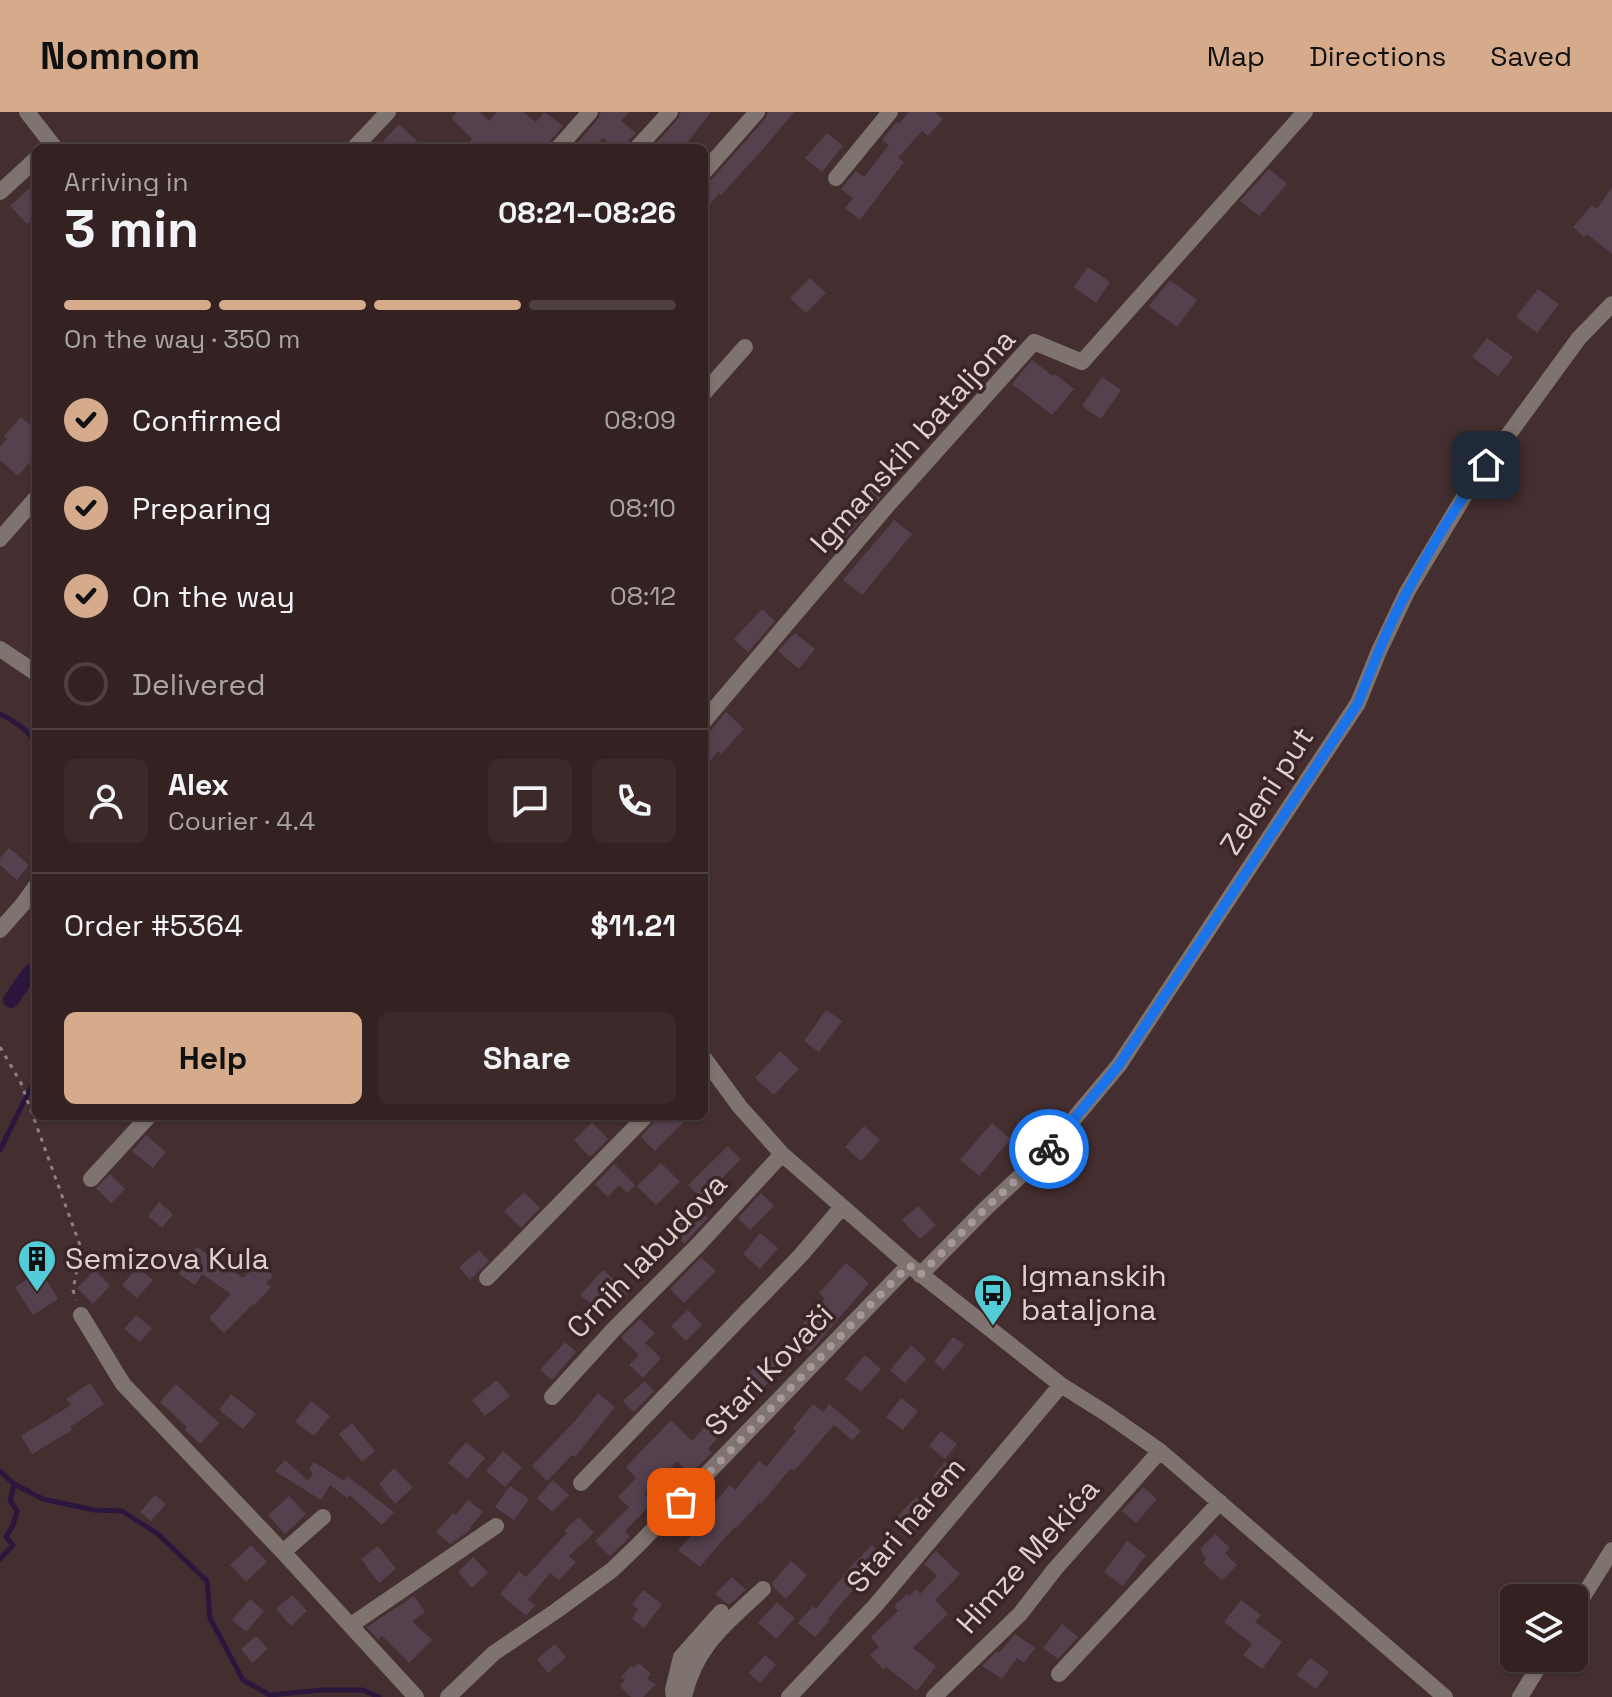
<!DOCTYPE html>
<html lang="en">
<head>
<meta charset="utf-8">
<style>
	:root { --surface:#342223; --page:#3c2a2b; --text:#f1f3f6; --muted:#a9a4a6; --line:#4e3f41; --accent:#d6ab8b }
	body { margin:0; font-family:"Space Grotesk",sans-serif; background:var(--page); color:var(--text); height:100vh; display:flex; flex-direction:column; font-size:30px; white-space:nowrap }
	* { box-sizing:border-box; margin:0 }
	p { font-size:26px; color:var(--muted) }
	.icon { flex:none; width:44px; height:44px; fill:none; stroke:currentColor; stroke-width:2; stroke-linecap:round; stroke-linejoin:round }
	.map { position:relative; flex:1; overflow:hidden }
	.details { position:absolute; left:32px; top:32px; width:676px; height:976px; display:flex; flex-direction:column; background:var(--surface); border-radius:12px; box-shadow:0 2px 6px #0004,0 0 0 2px var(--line) }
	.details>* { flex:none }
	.buttons { position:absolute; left:1500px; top:1472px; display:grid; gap:16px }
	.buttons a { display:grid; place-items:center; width:88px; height:88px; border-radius:12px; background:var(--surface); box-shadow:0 2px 6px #0004,0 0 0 2px var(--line); font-size:40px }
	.pin { position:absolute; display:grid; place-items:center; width:68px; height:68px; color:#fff; margin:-34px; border-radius:16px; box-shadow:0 4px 12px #0006 }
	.courier { position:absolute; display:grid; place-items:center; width:80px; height:80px; margin:-40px; border:6px solid #1a73e8; border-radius:50%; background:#fff; color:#222; box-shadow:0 2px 10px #0007 }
	.head em { font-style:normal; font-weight:600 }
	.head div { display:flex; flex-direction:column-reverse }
	.head { display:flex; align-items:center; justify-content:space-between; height:136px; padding:0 32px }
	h1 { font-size:52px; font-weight:600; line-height:60px }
	.bar { display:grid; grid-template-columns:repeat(4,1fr); gap:12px 8px; align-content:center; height:96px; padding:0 32px }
	.bar i { height:10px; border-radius:6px; background:var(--line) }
	.bar .current { background:var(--accent) }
	.bar p { grid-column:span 4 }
	.line { display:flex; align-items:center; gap:20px; padding:0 32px; border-top:2px solid var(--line) }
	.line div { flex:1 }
	.round { display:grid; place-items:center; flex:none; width:84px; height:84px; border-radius:12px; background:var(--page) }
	ol { padding:0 32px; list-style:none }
	li { display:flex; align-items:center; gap:24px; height:88px }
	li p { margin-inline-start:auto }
	li .icon { padding:8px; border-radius:50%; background:var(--accent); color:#111; stroke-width:4 }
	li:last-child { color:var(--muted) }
	li i { width:44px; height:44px; border:4px solid var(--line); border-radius:50% }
	.button { display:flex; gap:16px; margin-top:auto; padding:16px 32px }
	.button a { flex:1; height:92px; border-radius:12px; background:var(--accent); color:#111; font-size:32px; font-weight:600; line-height:92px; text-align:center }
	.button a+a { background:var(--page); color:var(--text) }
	header { display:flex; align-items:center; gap:48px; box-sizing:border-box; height:112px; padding:0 40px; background:var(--accent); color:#111 }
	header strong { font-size:38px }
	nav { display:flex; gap:44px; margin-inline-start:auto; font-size:28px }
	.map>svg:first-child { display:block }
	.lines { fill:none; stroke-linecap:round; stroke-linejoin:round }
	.stream { stroke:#2c163e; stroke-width:5 }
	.canal { stroke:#2c163e; stroke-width:16 }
	.building { fill:#55414e }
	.path { stroke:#938081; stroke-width:3; stroke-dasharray:4 6; stroke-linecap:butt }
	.minor { stroke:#7e736e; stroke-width:16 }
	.done { stroke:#a89798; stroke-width:8; stroke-dasharray:0 14.4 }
	.route { stroke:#1a73e8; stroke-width:10 }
	.labels { text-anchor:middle; stroke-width:7; stroke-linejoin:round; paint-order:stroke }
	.street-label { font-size:30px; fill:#decfd0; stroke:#3a2425 }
	.poi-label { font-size:30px; fill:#decfd0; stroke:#3a2425; text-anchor:start }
</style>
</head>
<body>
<header>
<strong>Nomnom</strong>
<nav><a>Map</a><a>Directions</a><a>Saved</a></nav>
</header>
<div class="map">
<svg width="1612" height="1585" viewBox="0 0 1612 1585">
	<rect width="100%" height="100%" fill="#452e2f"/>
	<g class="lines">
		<!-- stream -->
		<path class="stream" d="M0 602C55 629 26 642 36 687
			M0 1038 36 965
			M0 1359 14 1372 43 1387 94 1398 122 1399 158 1422 207 1469 210 1506 243 1568 270 1583 322 1578H363L379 1585
			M0 1447 13 1433 6 1425 13 1413 17 1399 10 1388 14 1373"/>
		<!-- canal -->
		<path class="canal" d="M11 888 29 862 36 856"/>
	</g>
	<!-- building -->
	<path class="building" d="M457 0H480L489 9 497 0H523L536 10 544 0 563 14 550 29 547 36H464L472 27 451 6Z
		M601 0H629L621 9 636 21 628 29 626 36H615L603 26 592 36H573L598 7Z
		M681 0H711L683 36H652L678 7Z
		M768 0H794L762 38 721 83 719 81 704 100V71L712 67 765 7Z
		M909 0H935L943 7 928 24 922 19 898 46 904 50 860 108 845 96 853 86 841 77 856 59 864 65 889 33 882 28 897 10 899 12Z
		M399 12 424 36H377Z
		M827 21 843 34 822 60 805 46Z
		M1269 57 1287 72 1259 104 1240 89Z
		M36 70V104L27 112 10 94Z
		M1612 75V142L1587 122 1584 125 1573 115 1592 93 1597 97Z
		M1088 155 1110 170 1096 191 1074 175Z
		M810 166 826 181 806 201 790 186Z
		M1170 168 1197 188 1177 215 1149 194Z
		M1538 177 1559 192 1537 221 1516 205Z
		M1487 226 1513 245 1498 264 1472 245Z
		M1032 248 1053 264 1055 262 1074 277 1052 303 1012 272Z
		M1102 265 1121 278 1101 307 1082 294Z
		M21 305 36 318V343L18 364 0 348V335L7 327 4 324Z
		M889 350 902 360 844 428 831 417Z
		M894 408 912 422 862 483 843 468Z
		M762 497 775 509 748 540 734 527Z
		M795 521 815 537 799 557 778 539Z
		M726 600 744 617 721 642 718 639 704 656V620L712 617Z
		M9 736 29 753 17 768 0 753V746Z
		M826 898 842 909 819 940 804 929Z
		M780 939 799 957 774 983 755 966Z
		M659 1004H690L655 1039 641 1025Z
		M592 1010 608 1027 590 1045 574 1028Z
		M992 1011 1011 1027 979 1064 960 1048Z
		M864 1014 880 1028 861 1049 845 1035Z
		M146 1023 166 1040 153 1056 132 1039Z
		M728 1034 741 1047 702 1087 688 1073Z
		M661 1051 680 1070 656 1093 637 1074Z
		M614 1052 635 1073 627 1081 619 1073 608 1085 595 1072Z
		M110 1062 125 1077 111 1091 96 1076Z
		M524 1080 540 1096 521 1116 504 1099Z
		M761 1081 774 1094 750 1118 738 1106Z
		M159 1090 173 1102 162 1116 148 1104Z
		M695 1093 708 1106 684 1132 676 1125 679 1121 673 1115Z
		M918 1094 936 1113 920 1127 902 1108Z
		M760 1121 778 1136 760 1157 743 1142Z
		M197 1135 243 1166 257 1150 273 1164 266 1171 271 1175 255 1193 253 1192 224 1221 209 1206 231 1182 202 1162 195 1173 179 1162Z
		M479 1138 489 1149 470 1168 459 1155Z
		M701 1145 716 1159 684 1191 670 1177Z
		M846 1151 869 1171 810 1240 792 1224 825 1187 819 1181Z
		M138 1155 153 1168 137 1186 122 1173Z
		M95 1158 110 1174 93 1192 77 1176Z
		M603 1158 629 1180 611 1200 597 1187 592 1193 580 1183Z
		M41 1159 58 1187 33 1203 15 1175Z
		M688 1198 702 1213 686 1229 671 1214Z
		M136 1203 152 1216 140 1230 124 1217Z
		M640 1207 655 1221 645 1231 661 1246 643 1266 629 1253 639 1243 622 1227V1224Z
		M953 1225 964 1233 944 1258 934 1250Z
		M565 1230 576 1240 552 1268 540 1258Z
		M911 1233 926 1247 905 1271 890 1258Z
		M769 1241 783 1255 764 1275 749 1261Z
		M865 1243 881 1257 861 1280 845 1267Z
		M497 1268 510 1284 485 1304 472 1288Z
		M645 1269 654 1279 634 1300 623 1289Z
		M90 1271 104 1292 70 1315 72 1318 32 1342 21 1324 71 1293 66 1287Z
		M176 1272 219 1311 200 1332 185 1318 187 1315 160 1290Z
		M598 1281 615 1295 575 1345 572 1343 547 1369 532 1354 574 1310Z
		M231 1282 256 1302 243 1317 219 1298Z
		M901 1286 918 1299 903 1318 886 1305Z
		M311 1289 330 1304 314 1324 295 1310Z
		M813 1292 823 1300 829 1292 861 1319 852 1328 834 1313 794 1359 791 1356 761 1392 760 1390 736 1416 735 1415 719 1432 700 1455 678 1438 715 1397 711 1394 730 1373 735 1378 759 1349 766 1355 796 1319 793 1316Z
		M715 1304 727 1315 708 1337 712 1341 690 1362 677 1349 644 1382 653 1390 625 1419 630 1425 610 1444 595 1429 629 1395 618 1385 636 1366 626 1355 671 1308 692 1329Z
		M352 1311 375 1339 362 1350 339 1322Z
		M941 1319 957 1332 945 1347 929 1334Z
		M466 1330 485 1346 467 1367 448 1351Z
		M503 1339 522 1355 505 1375 486 1359Z
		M285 1348 308 1369 313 1361 309 1357 314 1350 344 1369 347 1364 394 1400 382 1413 350 1383 347 1386 330 1373 321 1388 275 1359Z
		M945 1350 963 1365 951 1378 934 1363Z
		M394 1356 413 1375 395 1392 379 1372Z
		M553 1368 569 1383 552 1400 537 1386Z
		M510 1374 529 1387 514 1408 495 1395Z
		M1143 1375 1157 1387 1136 1411 1122 1399Z
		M155 1383 166 1392 151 1409 140 1400Z
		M289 1384 306 1402 285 1422 268 1403Z
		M916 1385 933 1401 914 1421 897 1405Z
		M468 1388 483 1400 470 1415 471 1416 469 1419 450 1432 436 1420 453 1401 456 1403Z
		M579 1405 594 1421 569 1444 576 1450 559 1468 550 1461 528 1488 535 1493 526 1504 500 1482 519 1459 526 1465 567 1421 564 1418Z
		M1215 1422 1230 1436 1225 1441 1237 1453 1222 1468 1203 1451 1206 1447 1200 1437Z
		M1127 1429 1146 1443 1123 1474 1104 1460Z
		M251 1433 267 1450 246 1470 230 1453Z
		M872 1433 886 1448 868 1465 866 1463 828 1507 830 1508 815 1525 798 1511 813 1494 816 1497 854 1451Z
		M378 1434 396 1457 379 1471 361 1447Z
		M936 1439 960 1462 935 1488 948 1502 913 1536 936 1554 917 1579 886 1555 883 1557 870 1543 879 1535 871 1525 898 1499 894 1494 907 1482 909 1484 916 1477 920 1482 937 1464 924 1452Z
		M473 1445 488 1461 472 1476 458 1460Z
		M791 1449 807 1463 786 1487 774 1476 772 1471Z
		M732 1465 746 1478 729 1493 715 1482Z
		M643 1478 662 1492 644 1516 632 1507 638 1497 632 1493Z
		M292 1483 307 1499 291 1514 276 1497Z
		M414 1484 425 1500 412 1509 432 1528 409 1551 382 1524 378 1528 367 1515Z
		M250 1487 264 1499 246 1520 232 1508Z
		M1241 1488 1261 1503 1255 1510 1282 1530 1262 1557 1243 1543 1252 1532 1224 1510Z
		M777 1490 795 1506 776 1527 758 1511Z
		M1062 1512 1078 1525 1058 1547 1043 1536Z
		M1015 1522 1035 1536 1024 1551 1017 1546 1002 1567 982 1554 997 1539 999 1541Z
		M256 1524 268 1537 252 1551 241 1537Z
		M555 1532 566 1545 548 1561 537 1547Z
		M765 1543 776 1553 760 1571 749 1561Z
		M1310 1546 1329 1560 1316 1577 1297 1563Z
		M639 1551 651 1562 647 1567 656 1572 643 1585H631L620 1574 625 1568 621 1565 631 1554 634 1556Z"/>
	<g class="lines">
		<!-- path -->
		<path class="path" d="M0 935 21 971 81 1136 73 1178 76 1188"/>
		<!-- minor -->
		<path class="minor" d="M27 0 55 36
			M354 36 388 0
			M558 36 590 0
			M637 36 670 0
			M704 60 757 0
			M836 66 890 0
			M0 80 36 47
			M704 281 745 235
			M0 427 36 386
			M0 537 36 561
			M704 609 887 394 1034 230 1082 250 1305 0
			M0 818 23 792 36 774
			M704 946 740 995 782 1042 909 1153 1061 1273 1107 1302 1160 1339 1445 1585
			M91 1067 149 1004
			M920 1163 986 1096 1047 1039 1119 953 1358 591 1379 539 1407 480 1468 378 1579 226 1612 192
			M487 1166 646 1004
			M81 1203 123 1272 283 1440 416 1585
			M552 1285 614 1217 699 1132 782 1042
			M581 1371 801 1143 842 1095
			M283 1440 323 1405
			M1574 1499 1612 1438
			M351 1513 496 1414
			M1059 1562 1220 1390
			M448 1585 494 1541 556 1499 612 1458 638 1433 909 1153
			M674 1585 673 1578 681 1545 721 1500
			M684 1585C695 1534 727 1511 763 1477
			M789 1585 875 1494 1061 1273
			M934 1585 1020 1502 1055 1457 1160 1339
			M1520 1585 1544 1546"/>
	</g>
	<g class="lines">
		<!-- done -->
		<path class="done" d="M681 1390 909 1153 920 1163 986 1096 1049 1037"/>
		<!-- route -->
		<path class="route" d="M1049 1037 1119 953 1358 591C1373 553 1388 514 1408 478 1431 435 1457 392 1486 353"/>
	</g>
	<!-- icons -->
	<defs>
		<symbol id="building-pin" viewBox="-11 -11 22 30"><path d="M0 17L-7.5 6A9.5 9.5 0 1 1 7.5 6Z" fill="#52ccd6" stroke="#3a2425"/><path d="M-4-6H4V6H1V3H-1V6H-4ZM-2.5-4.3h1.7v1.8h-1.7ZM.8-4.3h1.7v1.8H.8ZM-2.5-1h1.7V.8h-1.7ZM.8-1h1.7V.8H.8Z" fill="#111"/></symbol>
		<symbol id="bus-pin" viewBox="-11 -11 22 30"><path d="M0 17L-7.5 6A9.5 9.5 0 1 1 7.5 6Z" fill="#52ccd6" stroke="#3a2425"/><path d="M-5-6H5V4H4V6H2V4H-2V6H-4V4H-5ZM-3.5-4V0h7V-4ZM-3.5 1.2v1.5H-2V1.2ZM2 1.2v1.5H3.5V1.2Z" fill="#111"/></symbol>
	</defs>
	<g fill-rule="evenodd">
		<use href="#building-pin" x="15" y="1125" width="44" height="60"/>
		<use href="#bus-pin" x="971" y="1159" width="44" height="60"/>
	</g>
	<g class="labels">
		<!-- street labels -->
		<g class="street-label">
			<text transform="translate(913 329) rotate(-48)" y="10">Igmanskih bataljona</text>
			<text transform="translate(1267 679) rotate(-57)" y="10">Zeleni put</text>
			<text transform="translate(647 1144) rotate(-46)" y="10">Crnih labudova</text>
			<text transform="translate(769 1258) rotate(-46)" y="10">Stari Kovači</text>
			<text transform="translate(906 1413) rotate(-50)" y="10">Stari harem</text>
			<text transform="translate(1028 1444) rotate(-48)" y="10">Himze Mekića</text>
		</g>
		<!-- poi labels -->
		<g class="poi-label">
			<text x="65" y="1157">Semizova Kula</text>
			<text x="1021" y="1174">Igmanskih<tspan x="1021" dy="34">bataljona</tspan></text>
		</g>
	</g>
</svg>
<div class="buttons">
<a><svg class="icon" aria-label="layers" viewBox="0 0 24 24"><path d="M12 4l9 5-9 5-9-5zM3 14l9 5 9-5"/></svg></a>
</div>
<div class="pin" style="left:681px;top:1390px;background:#ea580c"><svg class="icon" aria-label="bag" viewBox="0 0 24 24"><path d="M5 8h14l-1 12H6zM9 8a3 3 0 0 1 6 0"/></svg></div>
<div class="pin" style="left:1486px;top:353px;background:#1f2937"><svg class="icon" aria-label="home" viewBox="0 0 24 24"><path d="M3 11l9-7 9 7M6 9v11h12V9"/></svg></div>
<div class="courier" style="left:1049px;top:1037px"><svg class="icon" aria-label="bike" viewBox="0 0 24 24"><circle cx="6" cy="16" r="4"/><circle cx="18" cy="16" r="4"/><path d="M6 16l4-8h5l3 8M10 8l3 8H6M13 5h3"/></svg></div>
<section class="details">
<div class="head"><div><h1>3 min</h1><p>Arriving in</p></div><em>08:21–08:26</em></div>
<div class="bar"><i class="current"></i><i class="current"></i><i class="current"></i><i></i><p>On the way · 350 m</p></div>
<ol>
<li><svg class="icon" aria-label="check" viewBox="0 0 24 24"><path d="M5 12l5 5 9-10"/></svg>Confirmed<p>08:09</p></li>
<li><svg class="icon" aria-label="check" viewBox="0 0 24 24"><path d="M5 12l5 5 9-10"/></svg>Preparing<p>08:10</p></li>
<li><svg class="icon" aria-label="check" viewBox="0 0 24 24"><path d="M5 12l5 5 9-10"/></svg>On the way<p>08:12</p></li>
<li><i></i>Delivered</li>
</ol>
<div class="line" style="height:144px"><a class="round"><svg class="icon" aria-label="person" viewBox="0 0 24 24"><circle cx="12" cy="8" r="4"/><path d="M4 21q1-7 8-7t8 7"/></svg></a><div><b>Alex</b><p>Courier · 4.4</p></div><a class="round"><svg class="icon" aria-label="chat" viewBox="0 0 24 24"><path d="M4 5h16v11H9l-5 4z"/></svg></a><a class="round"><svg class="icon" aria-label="phone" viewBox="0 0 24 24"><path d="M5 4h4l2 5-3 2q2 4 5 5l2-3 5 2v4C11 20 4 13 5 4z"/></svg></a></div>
<div class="line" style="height:104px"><div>Order #5364</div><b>$11.21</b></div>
<div class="button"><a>Help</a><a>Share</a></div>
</section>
</div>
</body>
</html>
